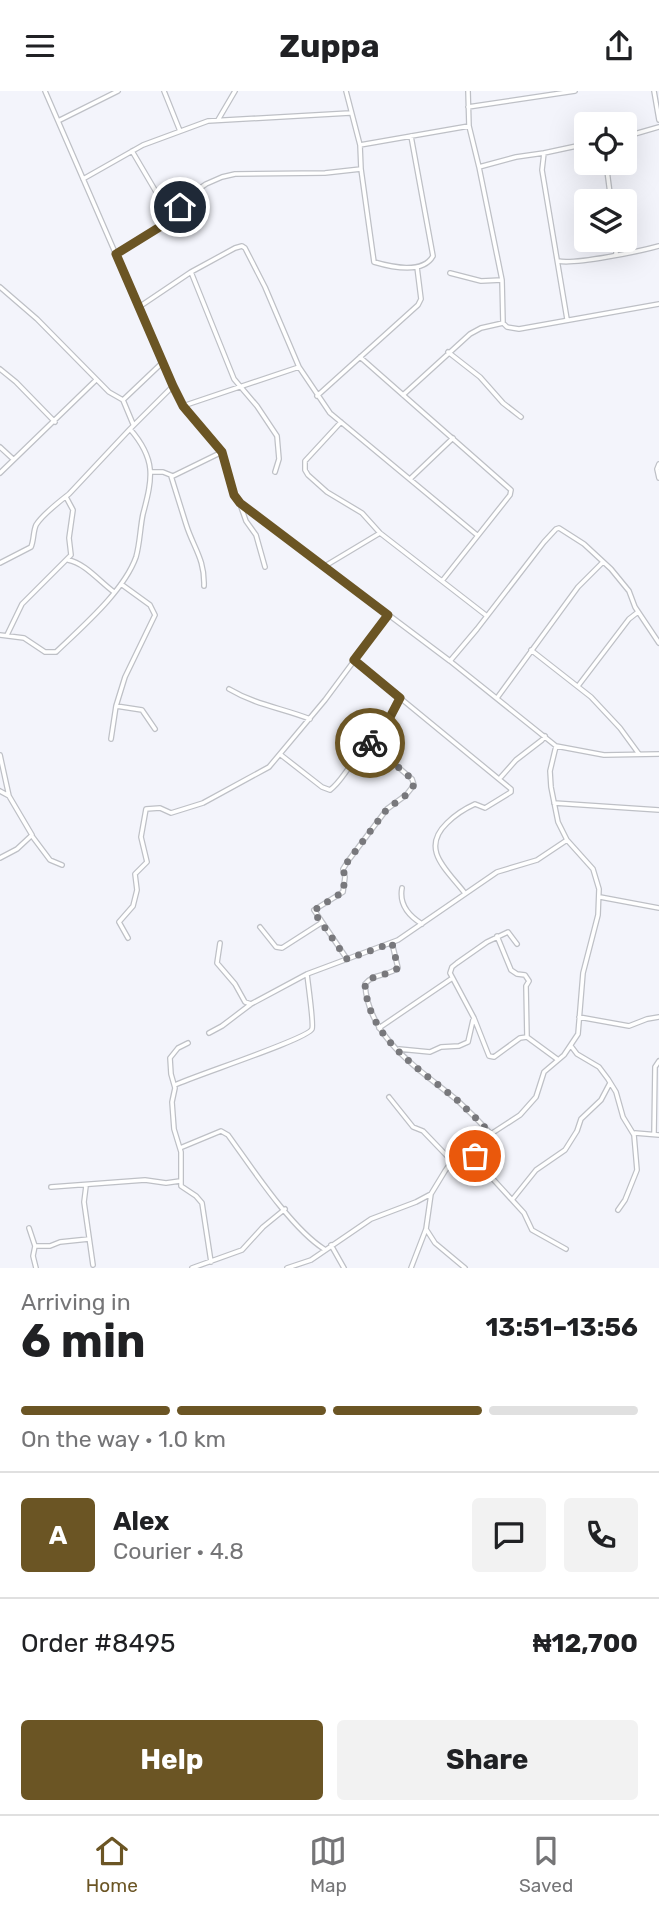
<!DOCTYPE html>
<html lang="en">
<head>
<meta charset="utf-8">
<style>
	:root { --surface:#fff; --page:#f2f2f2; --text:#202124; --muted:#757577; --line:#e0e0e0; --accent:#6b5524 }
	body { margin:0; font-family:Rubik,sans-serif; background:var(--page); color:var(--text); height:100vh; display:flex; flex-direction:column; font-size:26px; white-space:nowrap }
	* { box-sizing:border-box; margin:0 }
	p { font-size:23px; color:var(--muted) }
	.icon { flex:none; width:38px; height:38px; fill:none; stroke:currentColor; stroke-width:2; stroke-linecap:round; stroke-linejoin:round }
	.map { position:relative; height:1177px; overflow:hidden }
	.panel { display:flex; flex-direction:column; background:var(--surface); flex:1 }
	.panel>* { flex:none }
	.controls { position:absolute; left:574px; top:21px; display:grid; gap:14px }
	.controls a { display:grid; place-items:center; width:63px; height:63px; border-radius:7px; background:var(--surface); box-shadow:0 7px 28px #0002; font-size:35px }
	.pin { position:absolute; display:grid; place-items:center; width:60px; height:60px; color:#fff; margin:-30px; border:4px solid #fff; border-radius:50%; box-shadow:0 2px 7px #0007 }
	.courier { position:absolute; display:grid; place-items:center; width:70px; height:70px; margin:-35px; border:5px solid #6b5524; border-radius:50%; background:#fff; color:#222; box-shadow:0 2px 9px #0007 }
	.summary em { font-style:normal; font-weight:700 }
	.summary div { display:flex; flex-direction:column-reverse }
	.summary { display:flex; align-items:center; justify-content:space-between; height:119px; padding:0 21px }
	h1 { font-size:46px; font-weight:700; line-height:52px }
	.bar { display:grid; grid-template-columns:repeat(4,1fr); gap:10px 7px; align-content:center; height:84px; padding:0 21px }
	.bar i { height:9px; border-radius:5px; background:var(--line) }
	.bar .current { background:var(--accent) }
	.bar p { grid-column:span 4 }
	.line { display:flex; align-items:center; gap:18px; padding:0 21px; border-top:2px solid var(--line) }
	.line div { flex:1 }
	.round { display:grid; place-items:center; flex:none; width:74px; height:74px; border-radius:7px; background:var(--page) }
	.cta { display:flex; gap:14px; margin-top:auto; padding:14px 21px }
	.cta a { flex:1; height:80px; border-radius:7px; background:var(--accent); color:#fff; font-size:28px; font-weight:700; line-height:80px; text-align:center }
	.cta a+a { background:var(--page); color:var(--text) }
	header { display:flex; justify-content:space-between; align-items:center; height:91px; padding:0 21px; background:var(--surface); font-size:32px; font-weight:700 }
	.tabs { display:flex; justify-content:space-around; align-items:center; height:98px; border-top:2px solid var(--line); background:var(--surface); font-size:19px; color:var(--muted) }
	.tabs a { display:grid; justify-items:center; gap:4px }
	.tabs .current { color:var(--accent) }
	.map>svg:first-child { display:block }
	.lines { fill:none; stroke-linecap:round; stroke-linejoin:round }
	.minor-casing { stroke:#bec0c6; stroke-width:6 }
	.minor { stroke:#fff; stroke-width:3.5 }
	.done { stroke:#78787c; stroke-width:7; stroke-dasharray:0 12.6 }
	.route { stroke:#6b5524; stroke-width:9 }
</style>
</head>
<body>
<header><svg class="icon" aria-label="menu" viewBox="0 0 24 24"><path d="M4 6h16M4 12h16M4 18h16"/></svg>Zuppa<svg class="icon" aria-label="share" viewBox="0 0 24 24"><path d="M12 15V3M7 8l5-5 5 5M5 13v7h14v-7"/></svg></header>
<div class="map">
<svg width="659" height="1177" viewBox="0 0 659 1177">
	<rect width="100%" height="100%" fill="#f3f4fb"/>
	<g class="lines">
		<defs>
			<path id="minor" d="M45 0 173 295 183 315 222 361 234 404 240 412 450 570 556 655 604 664 659 663
				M164 0 180 40
				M346 0 360 54
				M468 0 469 35
				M654 0 659 29
				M468 16 575 0
				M60 29 118 0
				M218 29 235 0
				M625 43 631 44 659 36
				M132 60 162 111 179 112 206 93 222 86 235 83 325 82 361 78 374 171C391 176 423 183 433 165L411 45
				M544 62 586 53
				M606 72 611 110
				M479 76 502 189 503 232
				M361 78 360 54 469 35 479 76 516 66 544 62 542 79 567 228
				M83 88 143 54 208 30 350 22
				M616 149V163
				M116 163 165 133 178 120 179 112
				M558 170C574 174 641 160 659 155
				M191 181 234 288 257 315 277 345 279 368 275 381
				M450 182 481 190 502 189
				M0 196 37 228 109 301 123 309 163 271
				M139 216 191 181 235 157 242 155 245 157 265 196 299 276 330 322 477 444
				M448 261 480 286 503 312 521 326
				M360 266 511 399 510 404 442 490
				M0 278 16 291 55 331
				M403 304 470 243 481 237 503 232 507 236 519 238 659 213
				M317 305 418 214 421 208 417 176
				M123 309 133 333
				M183 315 299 276
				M341 331 305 370V379L308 384 327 401 362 422 380 442 487 525
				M0 356 13 368
				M659 373 657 378 659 387
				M152 381H163L173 385 222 361
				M0 382 96 289
				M171 385C176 401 181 417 186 433 193 456 205 468 204 495
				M410 388 453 347
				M240 413 246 430 256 444 265 476
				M68 469C85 472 100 491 114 501
				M0 472 31 456C34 449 33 441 36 434 42 424 60 410 69 403L130 338 173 295
				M325 475 380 442
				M0 544 24 547 45 561H56C82 536 124 500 136 466 140 452 140 437 143 423 153 386 156 368 130 338
				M7 544 22 513 71 464 69 447 73 419 66 406
				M531 559 591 606 620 637 639 663
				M354 569 511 698V701L485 717 475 713C464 718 456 723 447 732 420 758 446 778 464 801
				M450 570 477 538 544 451 556 438 559 437 584 453 611 478 629 500 635 516 659 552
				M578 595 629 528 638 521
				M229 598C256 614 282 617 310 628
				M497 607 578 496 603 471
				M116 615 142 619 155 638
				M111 648 116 615 125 586 155 524 150 514 121 493
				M0 664 9 705 32 744 17 758 0 767
				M281 664 322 696 330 699C338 693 342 686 348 678 366 655 390 635 400 607
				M501 686 516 669 542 649 545 645
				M0 700 9 705
				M554 712 659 719
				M32 745 50 769 62 774
				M402 797C399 813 409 825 422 833
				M600 806 659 817
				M260 836 276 856 282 857 321 832
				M497 845 511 879 517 883 525 884 529 890 526 895 527 946
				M128 847 119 831 133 815 137 799 135 783 147 771 141 746 146 718 160 717 171 722 203 712 269 676 325 609 388 524
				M220 852 217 872 235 893 245 911 251 913
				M392 852 398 877C388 885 372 883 365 893 368 947 419 978 457 1009 469 1020 481 1032 492 1044
				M517 853 508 841 487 851 457 872 452 876 450 882 474 927 489 965 494 966 520 947 527 946
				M347 868 314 819 343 801 345 786 343 778 348 770 387 718 406 704 414 694 412 688 370 652
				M579 926 629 935 647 928 659 926
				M379 937 451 888
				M209 942 222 935 251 913 307 883 398 849 497 781 537 769 567 749
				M527 946 557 968
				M188 952 178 957 170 967 171 983 175 997 172 1011 174 1038 181 1061V1095L196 1105 202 1112 211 1171
				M571 955 577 963 599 976 608 988 616 1001 623 1026 634 1044 637 1079 625 1109 618 1119
				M399 958 430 961 441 956 459 955 468 951 473 929
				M175 994C193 985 308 948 312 938 314 933 308 893 307 883
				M389 1006 413 1036 423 1040 447 1065 454 1067
				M635 1042 659 1044
				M654 1043 655 976 659 970
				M180 1057 221 1040 228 1044C252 1077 291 1137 324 1158
				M470 1057 481 1075 524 1122 532 1139 566 1158
				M86 1095 84 1111 93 1174
				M51 1096 145 1089 166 1092 180 1090
				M512 1109 536 1079 565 1059 577 1040 581 1028 601 1009 610 992
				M29 1137 35 1155 33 1165 36 1177
				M426 1138 435 1152 465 1177
				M331 1154 344 1177
				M35 1155H50L60 1151 89 1148
				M192 1177 242 1159 263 1136 285 1118
				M287 1177 311 1169 371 1128 416 1111 431 1103
				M411 1177 426 1138 431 1103 445 1080 454 1067 520 1024 536 1006 544 981 564 964 578 943 583 882 598 824 599 798 593 778 567 749 558 731 551 696 550 680 556 655"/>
		</defs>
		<!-- minor casing -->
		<use href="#minor" class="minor-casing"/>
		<!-- minor -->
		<use href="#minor" class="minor"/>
	</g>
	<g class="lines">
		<!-- done -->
		<path class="done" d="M370 652 412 688 414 694 406 704 387 718 348 770 343 778 345 786 343 801 313 820 347 868 392 852 398 877C388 885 372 883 365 893 368 948 419 977 457 1009 469 1020 481 1032 492 1044L470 1056 475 1065"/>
		<!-- route -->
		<path class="route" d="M180 116 171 129 116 163 173 295 183 315 222 361 234 404 240 412 388 524 354 569 400 607 388 630 370 652"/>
	</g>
</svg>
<div class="controls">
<a><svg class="icon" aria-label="locate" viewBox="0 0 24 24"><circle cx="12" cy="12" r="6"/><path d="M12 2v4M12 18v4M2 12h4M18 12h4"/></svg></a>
<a><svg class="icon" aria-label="layers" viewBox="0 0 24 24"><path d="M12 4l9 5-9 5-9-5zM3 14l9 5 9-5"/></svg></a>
</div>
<div class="pin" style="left:475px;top:1065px;background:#ea580c"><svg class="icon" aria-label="bag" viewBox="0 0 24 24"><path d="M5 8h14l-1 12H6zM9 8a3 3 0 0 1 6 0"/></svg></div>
<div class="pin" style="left:180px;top:116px;background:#1f2937"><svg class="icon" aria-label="home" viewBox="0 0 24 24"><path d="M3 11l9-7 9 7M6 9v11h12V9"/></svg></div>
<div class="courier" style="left:370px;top:652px"><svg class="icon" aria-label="bike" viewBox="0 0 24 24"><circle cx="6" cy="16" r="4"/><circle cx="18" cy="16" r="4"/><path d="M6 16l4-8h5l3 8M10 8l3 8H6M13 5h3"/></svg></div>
</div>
<section class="panel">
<div class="summary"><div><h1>6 min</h1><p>Arriving in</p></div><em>13:51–13:56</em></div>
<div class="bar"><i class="current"></i><i class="current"></i><i class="current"></i><i></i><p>On the way · 1.0 km</p></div>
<div class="line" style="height:126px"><b class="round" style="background:var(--accent);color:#fff">A</b><div><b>Alex</b><p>Courier · 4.8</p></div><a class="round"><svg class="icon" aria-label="chat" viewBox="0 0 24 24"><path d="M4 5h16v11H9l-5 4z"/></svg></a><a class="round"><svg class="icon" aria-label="phone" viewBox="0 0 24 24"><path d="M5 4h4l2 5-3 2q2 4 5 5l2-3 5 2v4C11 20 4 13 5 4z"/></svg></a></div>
<div class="line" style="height:91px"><div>Order #8495</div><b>₦12,700</b></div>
<div class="cta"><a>Help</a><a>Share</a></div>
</section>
<nav class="tabs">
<a class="current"><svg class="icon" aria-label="home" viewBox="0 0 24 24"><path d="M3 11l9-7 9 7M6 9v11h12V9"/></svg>Home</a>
<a><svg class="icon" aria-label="map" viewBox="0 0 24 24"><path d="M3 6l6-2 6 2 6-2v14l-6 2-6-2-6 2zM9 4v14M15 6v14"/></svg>Map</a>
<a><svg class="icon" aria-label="saved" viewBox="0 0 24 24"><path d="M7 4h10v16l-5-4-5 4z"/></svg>Saved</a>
</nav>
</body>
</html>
